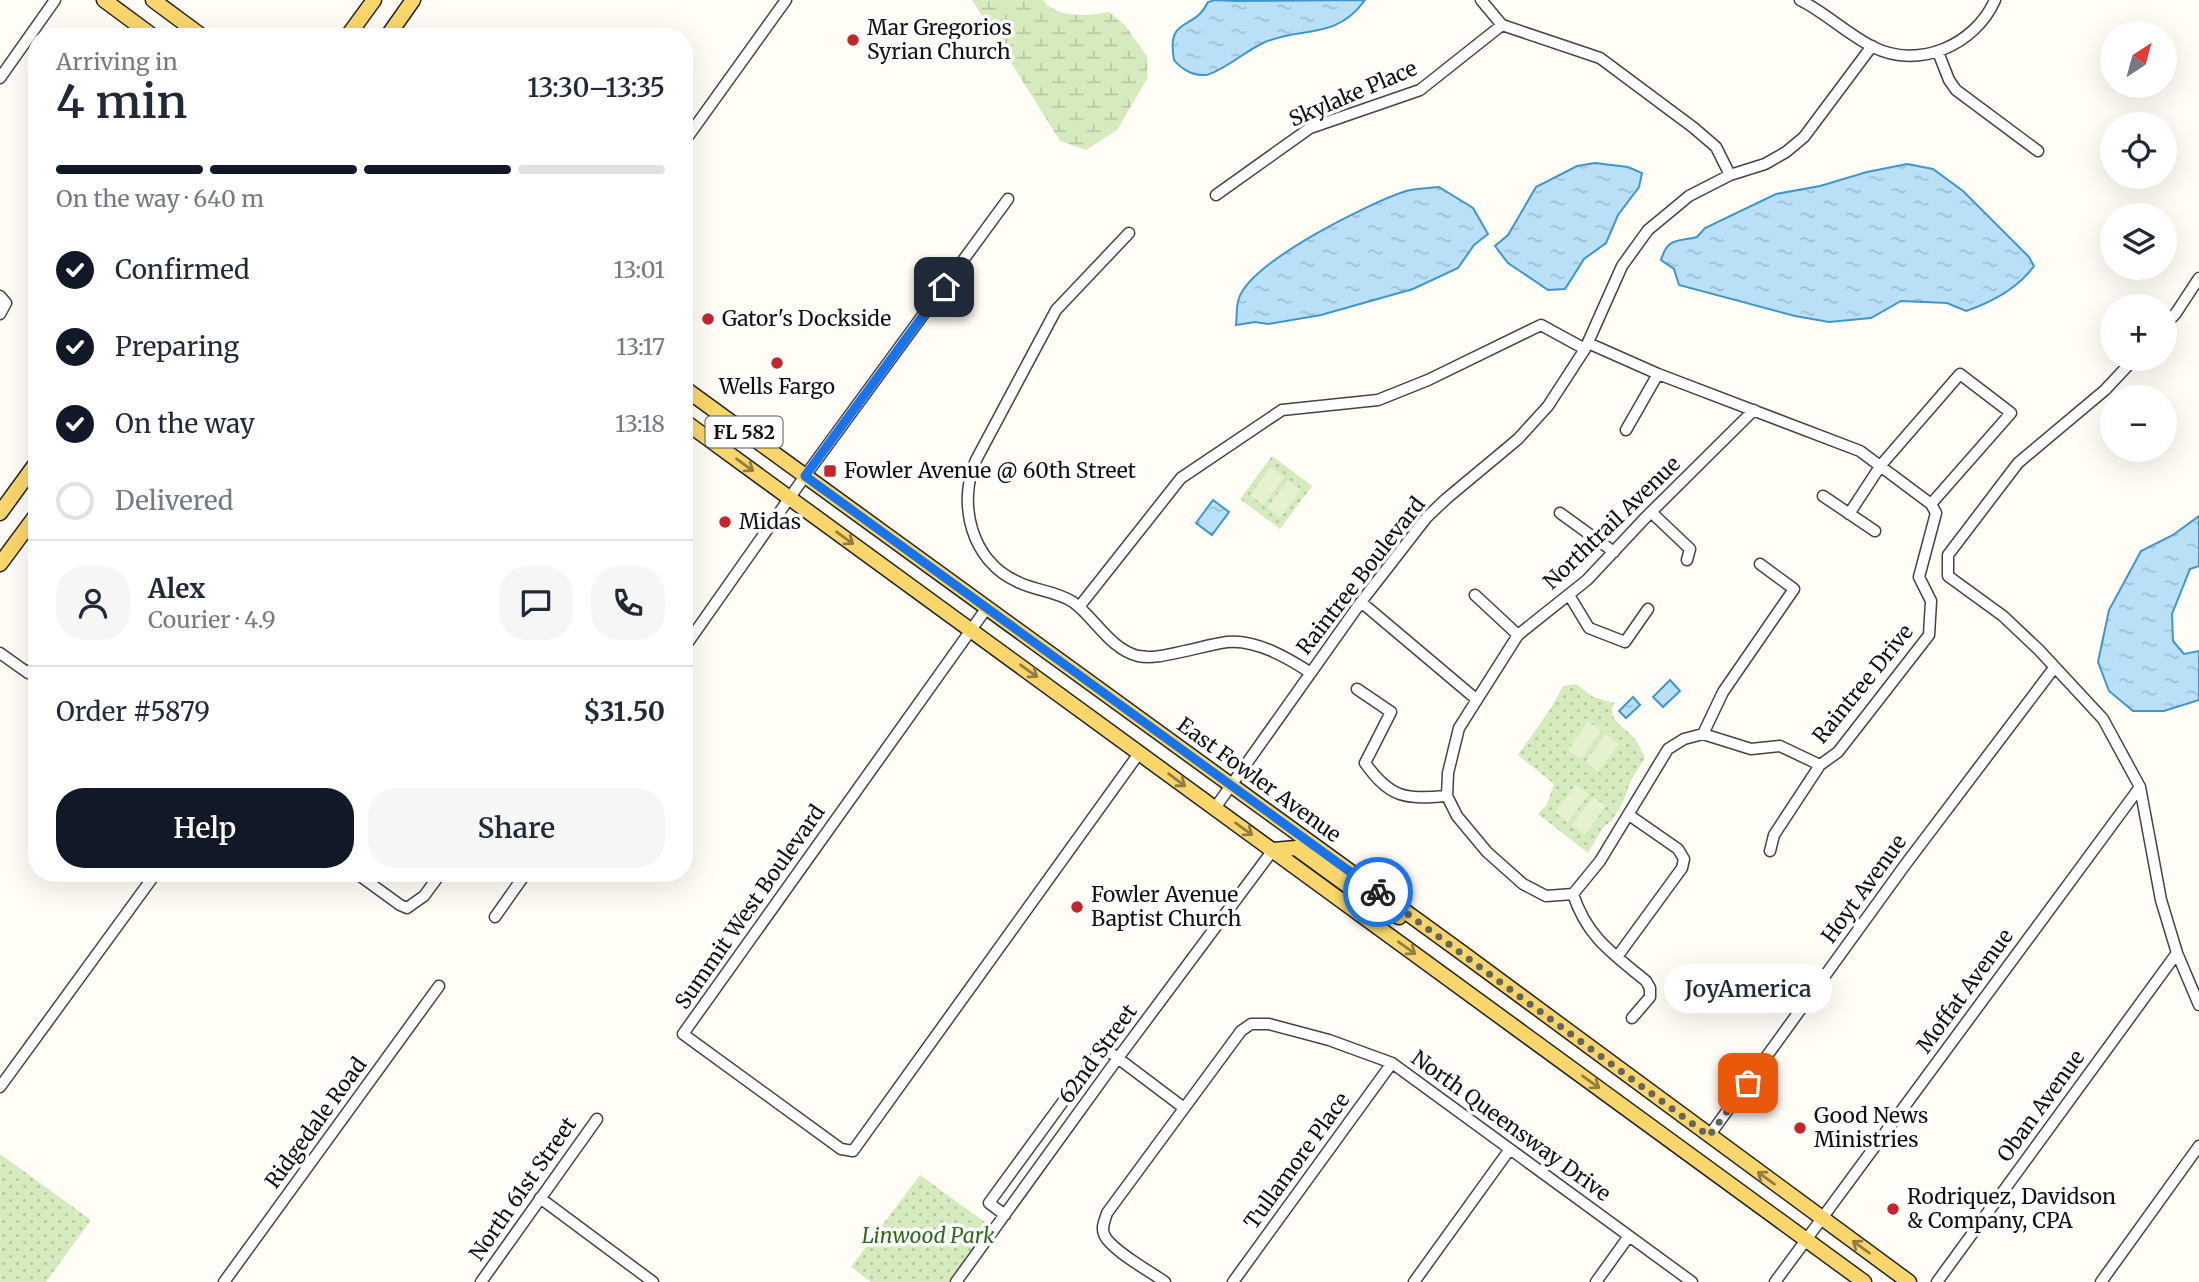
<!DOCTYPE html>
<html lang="en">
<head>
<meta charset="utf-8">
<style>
	:root { --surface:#fff; --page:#f6f6f7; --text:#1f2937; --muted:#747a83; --line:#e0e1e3; --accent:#111827 }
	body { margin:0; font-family:Merriweather,serif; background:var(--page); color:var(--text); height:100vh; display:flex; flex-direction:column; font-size:26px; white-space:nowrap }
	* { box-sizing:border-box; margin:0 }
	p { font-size:23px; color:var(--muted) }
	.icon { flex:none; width:38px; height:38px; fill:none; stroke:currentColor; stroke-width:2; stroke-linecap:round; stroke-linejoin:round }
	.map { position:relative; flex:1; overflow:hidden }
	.panel { position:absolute; left:28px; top:28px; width:665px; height:854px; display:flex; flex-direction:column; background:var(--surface); border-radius:28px; box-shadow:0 7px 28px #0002 }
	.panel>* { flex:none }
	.needle { width:46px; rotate:36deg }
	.tools { position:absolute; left:2100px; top:21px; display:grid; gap:14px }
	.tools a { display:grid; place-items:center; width:77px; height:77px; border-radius:50%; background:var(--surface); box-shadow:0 7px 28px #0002; font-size:35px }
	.pin { position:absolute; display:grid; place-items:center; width:60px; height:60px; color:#fff; margin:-30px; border-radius:14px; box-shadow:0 4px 10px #0006 }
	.courier { position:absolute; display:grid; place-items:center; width:70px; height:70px; margin:-35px; border:5px solid #1a73e8; border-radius:50%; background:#fff; color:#222; box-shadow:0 2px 9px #0007 }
	.bubble { position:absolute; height:49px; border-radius:24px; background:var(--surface); box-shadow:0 7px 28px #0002; font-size:23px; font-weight:600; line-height:49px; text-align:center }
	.headline em { font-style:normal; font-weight:600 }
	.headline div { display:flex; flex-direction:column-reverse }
	.headline { display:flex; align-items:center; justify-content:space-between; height:119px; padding:0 28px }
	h1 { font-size:46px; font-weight:600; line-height:52px }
	.bar { display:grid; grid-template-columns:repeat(4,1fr); gap:10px 7px; align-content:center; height:84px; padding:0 28px }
	.bar i { height:9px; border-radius:5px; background:var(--line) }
	.bar .current { background:var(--accent) }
	.bar p { grid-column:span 4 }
	.line { display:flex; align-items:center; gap:18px; padding:0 28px; border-top:2px solid var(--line) }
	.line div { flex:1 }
	.round { display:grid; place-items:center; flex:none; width:74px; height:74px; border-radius:28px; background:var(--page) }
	ol { padding:0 28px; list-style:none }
	li { display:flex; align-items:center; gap:21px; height:77px }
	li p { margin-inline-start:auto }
	li .icon { padding:7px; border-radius:50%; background:var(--accent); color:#fff; stroke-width:4 }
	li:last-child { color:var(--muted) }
	li i { width:38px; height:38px; border:4px solid var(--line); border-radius:50% }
	.button { display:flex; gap:14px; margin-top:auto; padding:14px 28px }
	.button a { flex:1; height:80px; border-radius:28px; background:var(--accent); color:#fff; font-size:28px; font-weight:600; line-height:80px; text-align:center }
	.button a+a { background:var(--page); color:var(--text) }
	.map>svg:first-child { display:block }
	.green { fill:url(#green-dots) }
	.wetland { fill:url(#wetland-marsh) }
	.pitch { fill:#e6f2cf }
	.water { fill:url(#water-ripples); stroke:#3f96cf; stroke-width:2 }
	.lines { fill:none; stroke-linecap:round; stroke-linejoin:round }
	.minor-casing { stroke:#444; stroke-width:13 }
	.major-casing { stroke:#222; stroke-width:17 }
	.minor { stroke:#fff; stroke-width:10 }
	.major { stroke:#f9d66b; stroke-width:14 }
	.oneway { stroke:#917d42 }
	.done { stroke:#646461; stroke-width:7; stroke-dasharray:0 12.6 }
	.route { stroke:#1a73e8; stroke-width:9 }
	.poi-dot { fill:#c4262e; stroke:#fff; stroke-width:2.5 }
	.labels { text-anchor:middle; stroke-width:7; stroke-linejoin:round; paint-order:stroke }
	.shield { fill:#fff; stroke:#585858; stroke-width:2 }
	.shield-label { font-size:19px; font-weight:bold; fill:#111 }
	.poi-label { font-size:21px; fill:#111; stroke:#fff; text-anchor:start }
	.street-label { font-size:21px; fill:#111; stroke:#fff }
	.park-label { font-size:21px; font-style:italic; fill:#2f6b1f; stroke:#fff }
</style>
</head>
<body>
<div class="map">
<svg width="2199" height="1282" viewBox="0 0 2199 1282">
	<defs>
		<pattern id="green-dots" width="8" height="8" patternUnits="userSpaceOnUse" patternTransform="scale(1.75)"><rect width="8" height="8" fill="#d5ebbd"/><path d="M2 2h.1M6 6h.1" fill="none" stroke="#b6c8a1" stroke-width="1.8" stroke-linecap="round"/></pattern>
		<pattern id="wetland-marsh" width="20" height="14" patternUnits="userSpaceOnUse" patternTransform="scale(1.75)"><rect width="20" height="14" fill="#d5ebbd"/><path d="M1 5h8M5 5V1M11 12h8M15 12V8" fill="none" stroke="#b6c8a1"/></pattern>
		<pattern id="water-ripples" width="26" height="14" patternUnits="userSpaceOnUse" patternTransform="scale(1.75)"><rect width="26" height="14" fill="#b9e0f7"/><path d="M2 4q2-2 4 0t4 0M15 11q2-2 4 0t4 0" fill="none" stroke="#9ebfd3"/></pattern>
	</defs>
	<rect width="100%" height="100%" fill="#fffdf5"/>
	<!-- green -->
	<path class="green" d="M1272 456 1312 486 1280 529 1240 499Z
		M1576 684 1593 697 1614 703C1606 720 1624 726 1633 737 1638 743 1642 751 1645 758L1630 782 1624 800 1613 819 1602 829 1588 853 1538 814 1547 804 1554 784 1518 755 1551 708 1563 686Z
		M0 1154 91 1220 46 1282H0Z
		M920 1175 990 1226 949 1282H871L851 1267Z"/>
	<!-- wetland -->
	<path class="wetland" d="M972 0H1043C1057 19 1088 16 1109 12L1124 24 1147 56V79L1117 130 1086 150 1060 141Z"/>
	<!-- pitch -->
	<path class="pitch" d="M1271 467 1284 477 1263 505 1250 495Z
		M1288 480 1301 490 1280 518 1267 508Z
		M1588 721 1601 731 1581 759 1568 750Z
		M1606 734 1619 744 1598 772 1585 762Z
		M1576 784 1589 794 1568 822 1555 812Z
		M1593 797 1606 806 1585 835 1572 825Z"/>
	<!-- water -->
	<path class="water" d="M1215 0 1235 1 1365 0C1336 41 1300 26 1263 43 1247 50 1222 72 1206 75 1193 76 1181 69 1174 60 1166 15 1194 32 1208 2Z
		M1595 163 1628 167 1642 173 1639 187 1618 215 1606 243 1584 259 1565 289 1548 290 1508 263 1495 246 1508 235 1536 187 1577 166Z
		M1907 164 1933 169 1963 191 2029 257 2034 266C2018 288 1992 302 1966 311L1947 303 1901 301 1871 318 1829 322 1795 316 1679 285 1674 269 1661 260C1668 237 1677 242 1697 237L1705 228 1776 194 1820 186 1867 172Z
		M1439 187 1473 208 1488 234 1474 245 1458 268 1413 289 1321 315 1268 324 1255 322 1236 325C1237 317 1236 306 1239 298 1252 261 1369 203 1406 191 1416 188 1428 188 1439 187Z
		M1213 500 1229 512 1212 535 1196 523Z
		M2199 516V566L2190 569 2172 614 2173 641 2184 654 2199 651V700L2164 711H2133L2109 691 2098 662 2109 610 2141 551 2173 535Z
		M1670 680 1680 691 1663 707 1653 697Z
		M1633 697 1640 705 1626 718 1619 711Z"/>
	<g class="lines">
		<defs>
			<path id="minor" d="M1481 0 1502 25 1600 58 1694 128 1716 147 1730 175
				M1800 0C1826 13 1847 34 1873 47 1919 70 1975 45 1995 0
				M1938 52 1949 80 1956 90 2038 151
				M0 78 55 0
				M684 142 786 0
				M1216 195 1310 128 1420 90 1502 25
				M1129 233 1056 310 976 460C957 504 971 561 1018 582 1036 591 1056 591 1073 602 1095 618 1110 649 1138 656 1154 659 1170 654 1185 651 1199 648 1213 644 1227 642 1256 639 1288 658 1311 673
				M0 296 6 303 0 314
				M2165 325 2176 313 2199 278
				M1588 343 1658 374 1860 451 1931 504 1936 513 1919 577 1931 601 1929 635 1838 752 1820 765 1780 746 1751 749 1703 734 1684 739 1668 749 1600 861 1573 894 1546 896 1523 884 1487 852 1457 816 1447 796 1448 773 1459 728 1518 635 1587 580 1647 516 1754 410
				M2134 359 2105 390 2018 463 1948 555V576L2003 616 2039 650 2103 719 2140 787 2161 900 2177 953 2199 1005
				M1626 430 1658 374
				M1823 496 1875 531
				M1651 512 1690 549 1687 560
				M1560 513 1614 552
				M1849 514 1881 465 1960 374 2011 413 1931 504
				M1475 595 1518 635
				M1569 595 1589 628 1625 642 1648 609
				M1361 602 1476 699
				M1079 607 1181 478 1282 410 1378 400 1428 380 1541 325 1585 349
				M986 609 683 1034 841 1149 853 1151 1140 752
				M684 648 805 476 1008 199
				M0 653 28 673 37 664
				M1357 689 1391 712 1365 763C1391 799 1405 799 1447 796
				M1703 734 1723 692 1794 589 1760 564
				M1215 808 1361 602 1427 517 1446 499 1518 439 1548 406 1585 349 1622 266 1648 230 1689 196 1730 175 1765 164 1786 152 1804 137 1872 46
				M1770 851 1774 835 1820 765
				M356 873 400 905 407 908 424 896 441 873
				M1573 894C1587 937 1612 953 1646 981L1650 988V997L1632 1018
				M495 917 526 873
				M1617 957 1682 868 1684 859 1678 849 1629 815
				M0 1087 156 873
				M1709 1136 1905 865 2054 668
				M540 1198 653 1282
				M1005 1215 989 1203 1103 1047 1184 1108
				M224 1282 439 986
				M481 1282 597 1119
				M956 1282 1118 1058 1273 850
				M1165 1282C1151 1272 1109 1249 1104 1234 1101 1227 1105 1220 1107 1213L1241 1031 1251 1024H1269L1329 1040 1392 1063 1692 1282
				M1233 1282 1392 1063
				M1414 1282 1510 1149
				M1596 1282 1629 1236
				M1775 1282 2140 787
				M1937 1282 2177 953
				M2101 1282 2199 1146"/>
			<path id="major" d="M104 0 154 37
				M153 0 203 37
				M347 37 374 0
				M387 37 413 0
				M684 388 1461 952 1909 1282
				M684 421 1864 1282
				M0 513 37 462
				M0 564 37 514
				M1273 850 1296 848 1362 896 1399 917"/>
		</defs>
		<!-- minor casing -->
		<use href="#minor" class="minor-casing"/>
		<!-- major casing -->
		<use href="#major" class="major-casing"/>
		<!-- minor -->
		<use href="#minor" class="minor"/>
		<!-- major -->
		<use href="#major" class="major"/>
	</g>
	<!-- one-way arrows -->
	<defs><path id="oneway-shaft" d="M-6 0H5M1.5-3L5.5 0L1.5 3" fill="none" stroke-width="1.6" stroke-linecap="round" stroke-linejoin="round" transform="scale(1.75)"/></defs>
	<g class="oneway">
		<use href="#oneway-shaft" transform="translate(745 465) rotate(36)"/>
		<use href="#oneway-shaft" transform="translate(845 538) rotate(36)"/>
		<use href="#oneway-shaft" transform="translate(1029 671) rotate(36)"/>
		<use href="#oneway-shaft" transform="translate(1177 780) rotate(37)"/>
		<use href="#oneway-shaft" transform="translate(1244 829) rotate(36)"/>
		<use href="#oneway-shaft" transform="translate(1407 948) rotate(36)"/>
		<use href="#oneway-shaft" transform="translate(1591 1082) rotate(36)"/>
		<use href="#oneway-shaft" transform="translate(1766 1178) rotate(-144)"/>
		<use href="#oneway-shaft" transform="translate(1861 1247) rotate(-144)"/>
	</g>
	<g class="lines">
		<!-- done -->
		<path class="done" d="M1378 892 1709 1136 1748 1083"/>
		<!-- route -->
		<path class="route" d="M944 287 805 476 1378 892"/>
	</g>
	<!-- markers -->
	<g class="poi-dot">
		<circle cx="853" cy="40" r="7"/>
		<circle cx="708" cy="319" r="7"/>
		<circle cx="777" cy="363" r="7"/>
		<rect x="823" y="464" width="14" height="14" rx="3.5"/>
		<circle cx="725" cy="522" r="7"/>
		<circle cx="1077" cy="907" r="7"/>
		<circle cx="1800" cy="1128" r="7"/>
		<circle cx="1893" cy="1209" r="7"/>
	</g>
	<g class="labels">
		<!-- shield labels -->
		<rect class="shield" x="705.5" y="416.5" width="77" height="31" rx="5"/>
		<g class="shield-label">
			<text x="744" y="439">FL 582</text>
		</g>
		<!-- poi labels -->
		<g class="poi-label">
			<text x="867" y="35">Mar Gregorios<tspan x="867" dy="24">Syrian Church</tspan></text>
			<text x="722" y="326">Gator's Dockside</text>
			<text x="777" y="394" text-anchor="middle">Wells Fargo</text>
			<text x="844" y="478">Fowler Avenue @ 60th Street</text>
			<text x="739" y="529">Midas</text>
			<text x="1091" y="902">Fowler Avenue<tspan x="1091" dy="24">Baptist Church</tspan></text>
			<text x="1814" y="1123">Good News<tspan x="1814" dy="24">Ministries</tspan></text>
			<text x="1907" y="1204">Rodriquez, Davidson<tspan x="1907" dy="24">&amp; Company, CPA</tspan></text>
		</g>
		<!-- street labels -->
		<g class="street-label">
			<text transform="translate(1353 94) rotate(-23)" y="7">Skylake Place</text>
			<text transform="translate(1612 523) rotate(-44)" y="7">Northtrail Avenue</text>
			<text transform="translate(1361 576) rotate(-52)" y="7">Raintree Boulevard</text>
			<text transform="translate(1863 684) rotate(-51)" y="7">Raintree Drive</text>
			<text transform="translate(1259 780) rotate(36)" y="7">East Fowler Avenue</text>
			<text transform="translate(1864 889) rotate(-54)" y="7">Hoyt Avenue</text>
			<text transform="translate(750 907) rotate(-55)" y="7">Summit West Boulevard</text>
			<text transform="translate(1965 991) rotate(-54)" y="7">Moffat Avenue</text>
			<text transform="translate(1098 1054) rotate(-54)" y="7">62nd Street</text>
			<text transform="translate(2041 1106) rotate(-54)" y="7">Oban Avenue</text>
			<text transform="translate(316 1123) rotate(-54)" y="7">Ridgedale Road</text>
			<text transform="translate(1511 1126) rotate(36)" y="7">North Queensway Drive</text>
			<text transform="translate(1297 1161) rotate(-54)" y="7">Tullamore Place</text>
			<text transform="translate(523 1189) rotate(-55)" y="7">North 61st Street</text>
		</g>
		<!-- park labels -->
		<g class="park-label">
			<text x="928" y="1243">Linwood Park</text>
		</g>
	</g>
</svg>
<div class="tools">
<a><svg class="needle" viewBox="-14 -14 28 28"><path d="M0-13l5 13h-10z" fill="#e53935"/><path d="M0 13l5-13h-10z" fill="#747a83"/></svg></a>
<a><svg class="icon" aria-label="locate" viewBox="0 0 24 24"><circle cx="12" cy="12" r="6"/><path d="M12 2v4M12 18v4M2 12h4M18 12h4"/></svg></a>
<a><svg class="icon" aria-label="layers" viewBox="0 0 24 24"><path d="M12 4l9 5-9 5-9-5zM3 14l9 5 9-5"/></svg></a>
<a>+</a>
<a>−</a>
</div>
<div class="pin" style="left:1748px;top:1083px;background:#ea580c"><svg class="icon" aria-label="bag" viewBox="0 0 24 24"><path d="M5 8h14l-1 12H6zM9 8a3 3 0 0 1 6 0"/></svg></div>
<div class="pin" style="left:944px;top:287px;background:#1f2937"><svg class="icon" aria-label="home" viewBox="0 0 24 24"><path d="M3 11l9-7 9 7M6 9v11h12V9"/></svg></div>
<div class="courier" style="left:1378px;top:892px"><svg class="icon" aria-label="bike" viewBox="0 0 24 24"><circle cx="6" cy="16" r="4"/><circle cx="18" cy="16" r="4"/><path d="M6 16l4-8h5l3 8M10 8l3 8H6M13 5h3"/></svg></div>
<div class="bubble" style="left:1664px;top:964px;width:168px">JoyAmerica</div>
<section class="panel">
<div class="headline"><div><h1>4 min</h1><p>Arriving in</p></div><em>13:30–13:35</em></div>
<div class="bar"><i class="current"></i><i class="current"></i><i class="current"></i><i></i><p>On the way · 640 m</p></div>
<ol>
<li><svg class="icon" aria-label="check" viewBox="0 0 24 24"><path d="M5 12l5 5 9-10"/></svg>Confirmed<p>13:01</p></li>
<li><svg class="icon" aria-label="check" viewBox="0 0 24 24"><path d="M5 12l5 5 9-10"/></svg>Preparing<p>13:17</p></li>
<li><svg class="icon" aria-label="check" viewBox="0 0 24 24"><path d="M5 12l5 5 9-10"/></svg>On the way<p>13:18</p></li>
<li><i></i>Delivered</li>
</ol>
<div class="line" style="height:126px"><a class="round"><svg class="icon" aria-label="person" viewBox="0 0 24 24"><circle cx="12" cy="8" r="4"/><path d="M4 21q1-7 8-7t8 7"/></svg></a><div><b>Alex</b><p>Courier · 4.9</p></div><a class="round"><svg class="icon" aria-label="chat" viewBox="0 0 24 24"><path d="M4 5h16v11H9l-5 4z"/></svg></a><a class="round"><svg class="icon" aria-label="phone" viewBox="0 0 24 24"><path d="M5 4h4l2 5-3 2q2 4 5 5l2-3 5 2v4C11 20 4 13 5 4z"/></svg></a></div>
<div class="line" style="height:91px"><div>Order #5879</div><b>$31.50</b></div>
<div class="button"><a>Help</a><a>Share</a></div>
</section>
</div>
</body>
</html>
